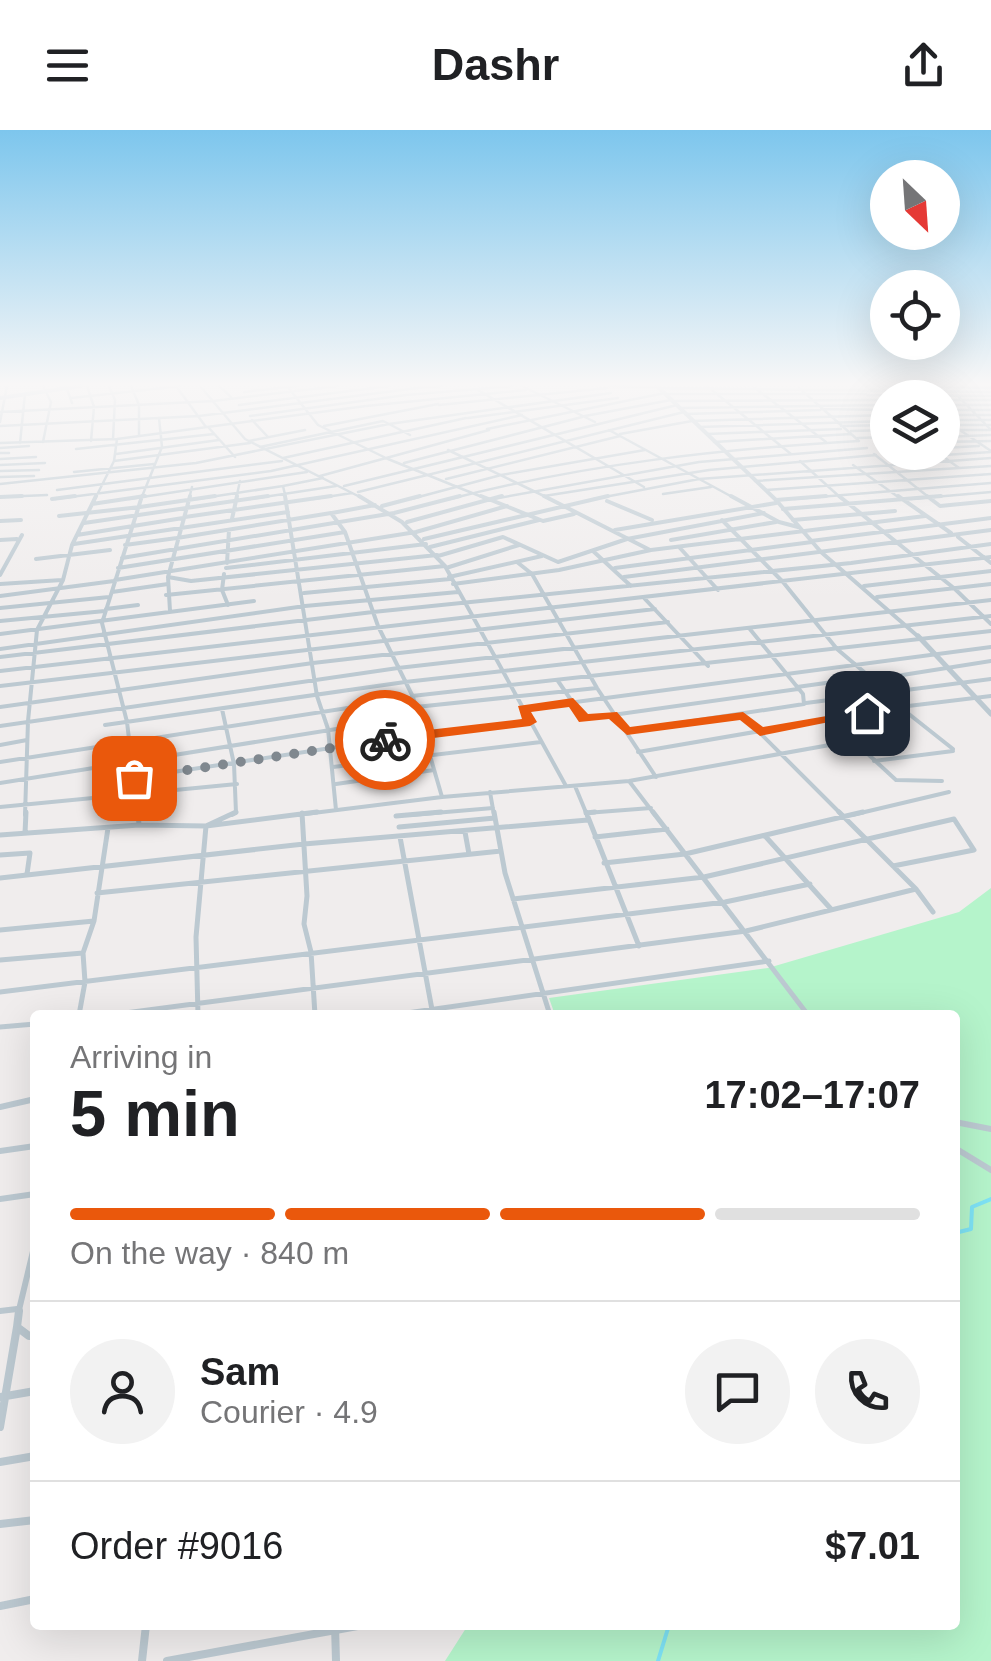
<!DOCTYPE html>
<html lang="en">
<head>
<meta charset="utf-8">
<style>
	:root { --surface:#fff; --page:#f2f2f2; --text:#202124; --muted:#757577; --line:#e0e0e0; --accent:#ea580c }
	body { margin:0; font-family:Arial,sans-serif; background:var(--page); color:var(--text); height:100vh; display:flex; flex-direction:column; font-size:38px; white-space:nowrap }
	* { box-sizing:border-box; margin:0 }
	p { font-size:32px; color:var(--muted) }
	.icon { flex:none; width:55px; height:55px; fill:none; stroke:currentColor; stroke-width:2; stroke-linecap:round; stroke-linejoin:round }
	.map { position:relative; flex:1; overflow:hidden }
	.panel { position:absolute; left:30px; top:880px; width:930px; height:620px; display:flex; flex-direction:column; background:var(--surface); border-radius:10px; box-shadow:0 10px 40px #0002 }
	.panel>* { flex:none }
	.needle { width:65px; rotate:155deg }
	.tools { position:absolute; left:870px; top:30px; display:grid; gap:20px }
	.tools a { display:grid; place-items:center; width:90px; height:90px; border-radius:50%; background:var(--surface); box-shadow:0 10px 40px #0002; font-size:50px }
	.pin { position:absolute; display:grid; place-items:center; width:85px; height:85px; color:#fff; margin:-42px; border-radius:20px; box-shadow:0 5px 15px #0006 }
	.courier { position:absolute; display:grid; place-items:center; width:100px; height:100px; margin:-50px; border:8px solid #ea580c; border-radius:50%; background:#fff; color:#222; box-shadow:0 2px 12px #0007 }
	.headline em { font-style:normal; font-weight:600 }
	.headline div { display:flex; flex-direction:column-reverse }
	.headline { display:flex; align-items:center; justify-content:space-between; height:170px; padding:0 40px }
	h1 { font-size:65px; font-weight:600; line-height:75px }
	.bar { display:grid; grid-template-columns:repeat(4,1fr); gap:15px 10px; align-content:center; height:120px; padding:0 40px }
	.bar i { height:12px; border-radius:8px; background:var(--line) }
	.bar .on { background:var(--accent) }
	.bar p { grid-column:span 4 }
	.line { display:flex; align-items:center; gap:25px; padding:0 40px; border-top:2px solid var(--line) }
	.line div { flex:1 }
	.round { display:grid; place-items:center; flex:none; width:105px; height:105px; border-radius:52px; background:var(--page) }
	header { display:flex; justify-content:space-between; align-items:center; height:130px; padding:0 40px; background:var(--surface); font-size:45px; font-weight:600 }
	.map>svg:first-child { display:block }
	.green { fill:#b5f4cb }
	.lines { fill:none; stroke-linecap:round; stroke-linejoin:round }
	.stream { stroke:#7ee2f5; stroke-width:4 }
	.minor-far4 { stroke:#bcc9d1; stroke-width:2.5 }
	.minor-far3 { stroke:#bcc9d1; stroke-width:4 }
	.minor-far2 { stroke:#bcc9d1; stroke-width:5 }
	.minor-far1 { stroke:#bcc9d1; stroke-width:6 }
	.minor { stroke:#bcc9d1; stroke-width:8 }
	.tertiary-far1 { stroke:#bcc9d1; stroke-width:4 }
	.tertiary { stroke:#bcc9d1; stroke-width:5 }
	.secondary { stroke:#bdccd9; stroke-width:4 }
	.route { fill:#ea580c }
	.done { stroke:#80888f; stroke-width:10; stroke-dasharray:0 18 }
</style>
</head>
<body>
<header><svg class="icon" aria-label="menu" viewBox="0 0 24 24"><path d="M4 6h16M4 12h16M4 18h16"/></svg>Dashr<svg class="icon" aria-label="share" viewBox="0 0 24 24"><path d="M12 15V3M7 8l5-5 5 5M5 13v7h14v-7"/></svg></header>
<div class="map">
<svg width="991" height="1531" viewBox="0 0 991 1531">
	<rect width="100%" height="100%" fill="#f0eded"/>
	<!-- green -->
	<path class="green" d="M991 758V1531H445L468 1495H955V885H555L549 868 768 838 959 782Z"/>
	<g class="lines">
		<!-- stream -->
		<path class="stream" d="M955 1103 971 1099 972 1077 991 1069
			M658 1531 669 1495"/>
		<!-- minor-far4 -->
		<path class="minor-far4" d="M43 256 51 272 43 312
			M66 256 72 273
			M87 256 94 277 91 311
			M109 256 115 270 113 309
			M131 256 139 275V306
			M176 256 206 297
			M200 256 245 309 364 369
			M219 256 231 267
			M287 256 318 295 388 329 487 369
			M522 256 595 292
			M609 256 658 257
			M707 256 791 324
			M879 256 991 258
			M417 258 442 256
			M659 258 991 262
			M755 258 826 312
			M799 258 858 310
			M478 260 644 357
			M244 262 296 256
			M666 264H866
			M867 265 991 266
			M957 265 991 300
			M71 268 181 256
			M942 270H991
			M672 271 888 270
			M239 275 389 256
			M439 275 607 258
			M942 275H991
			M366 276 526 260
			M679 278 880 275 888 282
			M821 279 885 280
			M942 280H991
			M0 282 213 271 338 256
			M685 284 820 280
			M942 285H991
			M250 286 406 265 513 256
			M585 286 671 270
			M468 288 618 268
			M942 288 991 321
			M252 290 268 307
			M945 290H991
			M0 292 7 256
			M942 295H991
			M0 296 199 286 417 258
			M324 296 438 274
			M841 296 888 295
			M699 297 888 291
			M209 298 235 327
			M487 299 665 263
			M609 300 736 369
			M942 300H955
			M959 300H991
			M851 301 888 300
			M620 304 692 291 888 285
			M707 304 841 299
			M942 307 991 305
			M858 308 888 307
			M249 311 305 300
			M714 312 851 304
			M942 312 991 311
			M0 313 117 309 366 276
			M20 313 25 264
			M260 317 383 291 389 294 611 263
			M0 318 29 316
			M942 318 979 316
			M76 319 214 304
			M448 320 544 366
			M937 322 959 338
			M0 323H9
			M116 324 219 310
			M874 324 931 369
			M944 325 991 322
			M283 328 466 288
			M0 329 36 327
			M114 331 250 313
			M800 331 842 369
			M404 333 582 287
			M0 335 45 333
			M853 335 901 369
			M0 341 39 340
			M74 342 154 334
			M320 346 489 300
			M0 347 34 346
			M446 349 620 306
			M755 351 991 336
			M0 354 196 333 389 294 410 305
			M283 356 323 348
			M344 356 677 275
			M57 360 282 331
			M766 360 991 344
			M358 362 684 282
			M663 364 711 357
			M0 367 47 365
			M55 369 271 341 522 285
			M95 369 114 331 117 309
			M129 369 307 342
			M141 369 162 317 159 288
			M189 369 192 357
			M197 369 283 356 286 369
			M236 369 240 351
			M250 369 336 356
			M313 369 352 363
			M411 369 501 345 645 320
			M450 369C586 334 720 319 859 311
			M493 369 699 332 867 318
			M549 369 544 366 709 340 876 325
			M594 369 699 349 991 328
			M794 369 991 353
			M911 369 991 362"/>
		<!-- minor-far3 -->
		<path class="minor-far3" d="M285 366 317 566 328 599 336 680
			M359 366 402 392 445 436 566 656
			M481 366 543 391 574 384
			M544 366 650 420
			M731 366 779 392 798 397
			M839 366 955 459 991 494
			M898 366 951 403
			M927 366 940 376 991 371
			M0 367 22 366
			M52 369 75 366
			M776 370 826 366
			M607 371 652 390
			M92 374 145 366
			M382 376 420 366
			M140 377 215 366
			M783 379 941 366
			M332 383 375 375
			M59 386 140 377
			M185 387 331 366
			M232 389 237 366
			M722 390 783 452 837 519 870 547 871 554 953 619
			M793 390 895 381
			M0 391 21 390
			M407 392 502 366
			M84 393 268 366
			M615 400 776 373
			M77 405 183 388
			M958 407 991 433
			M177 408 331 383 345 402 378 496 413 567 442 667
			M424 409 608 366
			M0 410 17 409
			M671 410 776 392
			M811 411 991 388
			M74 414 288 382
			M125 415 177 408
			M430 417 539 390
			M680 418 718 460
			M593 421 631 456
			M438 426 503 407 558 432 627 409 764 383
			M122 428 394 383 460 366
			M36 429 110 420
			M517 432 532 444 597 558 656 647
			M227 433 229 400
			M118 438 345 402
			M226 438 426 414
			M446 438 519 415
			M615 438 812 412
			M224 444 222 460 228 475
			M0 445 22 405
			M168 447 191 451 437 425
			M449 447 542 426
			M624 447 991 400
			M115 450 416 402 507 376
			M0 454 62 450
			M453 454 559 440 651 420 925 386
			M864 456 991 441
			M112 462 168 454
			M304 463 450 449
			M166 465 445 436
			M0 466 114 451
			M877 467 991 454
			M645 469 708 536
			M0 478 109 467
			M106 479 138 475
			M170 481 168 447 190 366
			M0 491 105 481
			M0 504 254 471
			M0 519 305 476 458 462
			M0 527 373 482 851 433 991 414
			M0 541 991 427
			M871 550 991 531
			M558 551 584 589 798 559
			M0 556 655 479
			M797 557 854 549 871 554
			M412 566 991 501
			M806 573 991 549
			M0 577 313 533 668 492
			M416 577 597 558
			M222 579 234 634 236 683 232 685
			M523 579 991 517
			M744 587 842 685
			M831 590 896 650 942 651
			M105 595 405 552 991 486
			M0 596 398 538 991 470
			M627 601 804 574 803 564 749 498
			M0 615 27 610
			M638 622 900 577 991 566
			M874 631 953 621
			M0 632 412 568
			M333 637 541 612
			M134 648 422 604 530 592
			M629 651 655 685
			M0 653 417 586
			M336 654 434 640
			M575 656 587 685
			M490 662 494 685
			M0 677 237 654
			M586 683 651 678
			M25 685 28 591 37 500 63 450 72 415 96 366
			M138 685 127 592 102 493 142 366
			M297 685 442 667 629 651 852 611
			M411 685 493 678
			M852 685 949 662"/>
		<!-- minor-far2 -->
		<path class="minor-far2" d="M138 682 139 695
			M494 682 505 743 550 885
			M586 682 639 816
			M653 682 808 885
			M839 682 916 759 933 782
			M302 683 307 766 304 794 311 822 315 885
			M586 683 595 682
			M396 686 441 682
			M399 697 495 688
			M465 702 469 724
			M25 703 26 682
			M0 705 139 695 206 696 317 682
			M400 707 433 885
			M595 707 667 699
			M766 707 831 779
			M0 725 30 723 27 744
			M604 733 685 724 863 682
			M0 748 304 714 588 690
			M97 763 501 721
			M513 769 704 747 954 689 974 720 893 736
			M0 800 94 791
			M0 830 83 823
			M0 862 725 772 810 754
			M79 885 85 852 83 823 94 791 108 698
			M110 885 746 801 916 759
			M198 885 196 807 206 696 236 682
			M393 885 769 831
			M0 897 35 894"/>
		<!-- minor-far1 -->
		<path class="minor-far1" d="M0 977 35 969
			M955 992 991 999
			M955 1018 991 1040
			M0 1021 35 1016
			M0 1069 35 1064
			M0 1181 17 1179
			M18 1184 35 1113"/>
		<!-- minor -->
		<path class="minor" d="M19 1181 17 1197 29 1206 35 1205
			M0 1267 35 1261
			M0 1297 17 1197
			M0 1332 35 1326
			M0 1394 35 1390
			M0 1476 35 1469
			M335 1495 336 1531
			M142 1531 146 1495
			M167 1531 363 1495"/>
		<!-- tertiary-far1 -->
		<path class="tertiary-far1" d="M657 256 776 370 821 422 921 509"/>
		<!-- tertiary -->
		<path class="tertiary" d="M918 506 991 584"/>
		<!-- secondary -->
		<path class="secondary" d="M0 268 81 256"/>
	</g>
	<!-- sky -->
	<linearGradient id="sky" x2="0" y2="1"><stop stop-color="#7dc6ed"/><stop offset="0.54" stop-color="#f8f7f7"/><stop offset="1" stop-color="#f8f7f7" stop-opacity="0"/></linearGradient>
	<rect width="991" height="470" fill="url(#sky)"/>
	<!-- route -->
	<path class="route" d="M573 568 588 584 617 582 630 597 743 582 763 597 867 579 874 583 760 606 740 590 627 605 609 589 579 592 569 577 531 582 537 592 530 596 385 614 378 610 385 605 522 589 518 576Z"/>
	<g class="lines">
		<!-- done -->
		<path class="done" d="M134 648 385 610"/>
	</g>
</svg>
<div class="tools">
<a><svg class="needle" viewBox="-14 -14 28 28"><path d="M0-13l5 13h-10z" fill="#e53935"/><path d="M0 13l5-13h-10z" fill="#757577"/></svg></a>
<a><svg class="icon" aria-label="locate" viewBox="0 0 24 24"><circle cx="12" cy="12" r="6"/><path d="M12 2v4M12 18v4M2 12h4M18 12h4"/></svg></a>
<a><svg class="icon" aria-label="layers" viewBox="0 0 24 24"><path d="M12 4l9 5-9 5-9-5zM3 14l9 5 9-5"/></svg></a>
</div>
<div class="pin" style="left:134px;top:648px;background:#ea580c"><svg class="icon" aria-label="bag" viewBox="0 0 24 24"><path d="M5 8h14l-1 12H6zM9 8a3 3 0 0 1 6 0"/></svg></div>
<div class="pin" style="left:867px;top:583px;background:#1f2937"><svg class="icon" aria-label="home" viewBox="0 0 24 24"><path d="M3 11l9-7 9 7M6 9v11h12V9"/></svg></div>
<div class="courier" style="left:385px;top:610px"><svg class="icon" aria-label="bike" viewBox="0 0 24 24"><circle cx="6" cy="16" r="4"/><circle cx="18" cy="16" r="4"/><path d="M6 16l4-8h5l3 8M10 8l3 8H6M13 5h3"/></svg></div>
<section class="panel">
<div class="headline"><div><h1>5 min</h1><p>Arriving in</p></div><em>17:02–17:07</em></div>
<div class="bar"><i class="on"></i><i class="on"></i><i class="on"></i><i></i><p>On the way · 840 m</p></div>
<div class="line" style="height:180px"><a class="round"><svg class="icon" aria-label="person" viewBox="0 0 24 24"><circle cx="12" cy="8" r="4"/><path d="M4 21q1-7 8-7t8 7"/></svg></a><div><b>Sam</b><p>Courier · 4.9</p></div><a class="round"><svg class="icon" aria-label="chat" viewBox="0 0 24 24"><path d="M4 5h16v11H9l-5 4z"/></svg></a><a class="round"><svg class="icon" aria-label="phone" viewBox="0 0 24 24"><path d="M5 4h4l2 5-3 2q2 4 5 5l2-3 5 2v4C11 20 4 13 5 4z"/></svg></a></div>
<div class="line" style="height:130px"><div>Order #9016</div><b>$7.01</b></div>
</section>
</div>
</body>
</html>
